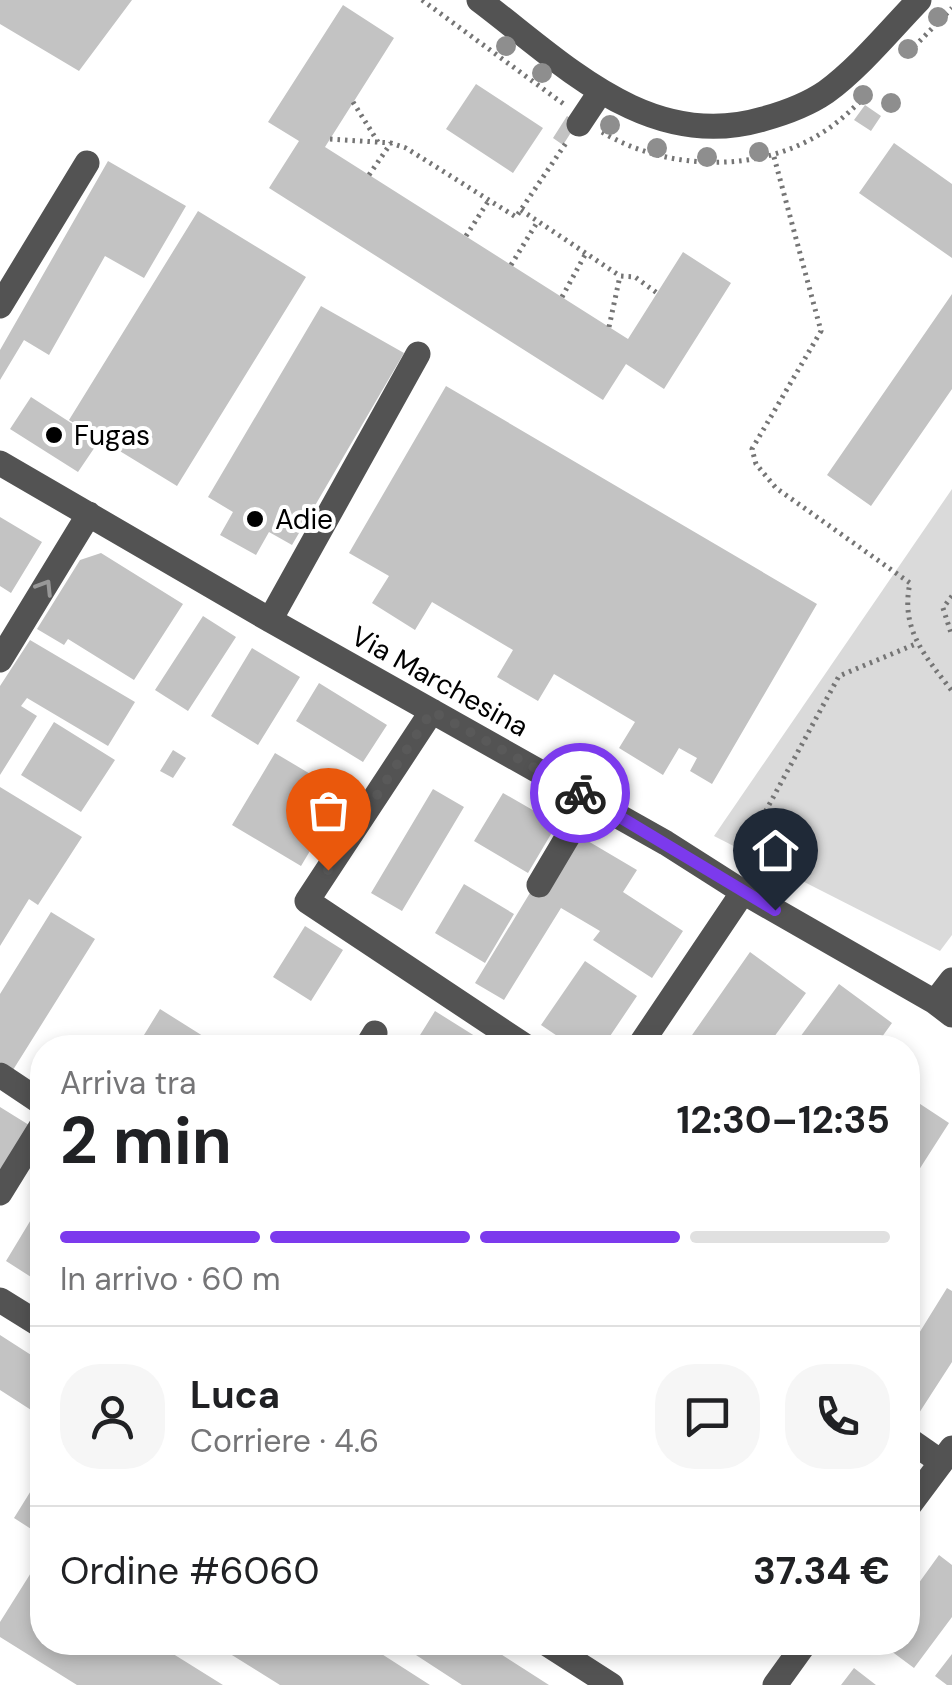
<!DOCTYPE html>
<html lang="it">
<head>
<meta charset="utf-8">
<style>
	:root { --surface:#fff; --page:#f6f6f6; --text:#202124; --muted:#757577; --line:#e0e0e0; --accent:#7c3aed }
	body { margin:0; font-family:"DM Sans",sans-serif; background:var(--page); color:var(--text); height:100vh; display:flex; flex-direction:column; font-size:38px; white-space:nowrap }
	* { box-sizing:border-box; margin:0 }
	p { font-size:32px; color:var(--muted) }
	.icon { flex:none; width:55px; height:55px; fill:none; stroke:currentColor; stroke-width:2; stroke-linecap:round; stroke-linejoin:round }
	.map { position:relative; flex:1; overflow:hidden }
	.side { position:absolute; left:30px; top:1035px; width:890px; height:620px; display:flex; flex-direction:column; background:var(--surface); border-radius:40px; box-shadow:0 5px 15px #0003 }
	.side>* { flex:none }
	.pin { position:absolute; display:grid; place-items:center; width:85px; height:85px; color:#fff; margin:-102px -42px; border-radius:50% 50% 50% 0; rotate:-45deg; box-shadow:0 0 10px #0007 }
	.pin .icon { rotate:45deg }
	.courier { position:absolute; display:grid; place-items:center; width:100px; height:100px; margin:-50px; border:8px solid #7c3aed; border-radius:50%; background:#fff; color:#222; box-shadow:0 2px 12px #0007 }
	.head em { font-style:normal; font-weight:700 }
	.head div { display:flex; flex-direction:column-reverse }
	.head { display:flex; align-items:center; justify-content:space-between; height:170px; padding:0 30px }
	h1 { font-size:65px; font-weight:700; line-height:75px }
	.bar { display:grid; grid-template-columns:repeat(4,1fr); gap:15px 10px; align-content:center; height:120px; padding:0 30px }
	.bar i { height:12px; border-radius:8px; background:var(--line) }
	.bar .selected { background:var(--accent) }
	.bar p { grid-column:span 4 }
	.line { display:flex; align-items:center; gap:25px; padding:0 30px; border-top:2px solid var(--line) }
	.line div { flex:1 }
	.round { display:grid; place-items:center; flex:none; width:105px; height:105px; border-radius:40px; background:var(--page) }
	.map>svg:first-child { display:block }
	.green { fill:#dadada }
	.building { fill:#c3c3c3 }
	.lines { fill:none; stroke-linecap:round; stroke-linejoin:round }
	.path { stroke:#757575; stroke-width:5; stroke-dasharray:2.5 5; stroke-linecap:butt }
	.minor { stroke:#535353; stroke-width:25 }
	.tree { fill:#8e8e8e }
	.oneway { stroke:#989898 }
	.done { stroke:#595959; stroke-width:10; stroke-dasharray:0 18 }
	.route { stroke:#7c3aed; stroke-width:12 }
	.poi-dot { fill:#000; stroke:#fff; stroke-width:4 }
	.labels { text-anchor:middle; stroke-width:8; stroke-linejoin:round; paint-order:stroke }
	.poi-label { font-size:28px; fill:#000; stroke:#fff; text-anchor:start }
	.street-label { font-size:28px; fill:#000; stroke:#fff }
</style>
</head>
<body>
<div class="map">
<svg width="952" height="1685" viewBox="0 0 952 1685">
	<rect width="100%" height="100%" fill="#fff"/>
	<!-- green -->
	<path class="green" d="M952 489V935L940 951 714 836Z"/>
	<!-- building -->
	<path class="building" d="M0 0H132L79 71 0 24Z
		M343 5 394 38 325 147 628 339 683 252 731 283 664 389 626 364 603 400 269 188 299 141 268 122Z
		M476 84 543 128 513 173 446 129Z
		M865 105 881 116 871 131 854 120Z
		M567 116 577 123 563 145 553 138Z
		M894 143 952 184V258L859 193Z
		M108 161 186 206 144 278 105 256 49 355 24 340 0 380V350Z
		M198 211 306 277 177 486 69 420Z
		M952 294V389L871 506 827 475Z
		M321 306 404 353 292 545 269 532 256 555 220 535 233 512 208 497Z
		M446 386 817 604 712 784 690 771 697 758 679 748 663 775 619 748 635 722 554 674 538 701 497 677 513 650 432 602 415 630 372 603 389 576 349 553Z
		M31 397 99 441 78 472 10 429Z
		M0 517 42 542 11 593 0 586Z
		M101 553 183 604 134 680 68 639 64 645 37 629 80 560Z
		M203 616 236 637 188 711 155 690Z
		M30 640 135 702 108 746 27 698 21 706 37 716 0 775V686Z
		M252 648 300 677 258 745 211 716Z
		M319 683 387 725 363 762 296 721Z
		M54 722 115 760 81 812 21 775Z
		M173 750 186 758 173 778 160 771Z
		M275 753 344 794 301 866 232 825Z
		M0 787 82 837 38 905 29 899 0 946Z
		M433 789 464 807 402 911 371 893Z
		M503 793 557 824 528 873 474 841Z
		M576 834 637 870 623 892 683 931 652 978 593 940 600 931 561 908 504 1000 475 983 536 883Z
		M464 884 514 914 485 963 435 933Z
		M51 912 95 939 13 1070 0 1062V994Z
		M305 926 343 950 311 1001 273 977Z
		M750 952 806 993 766 1048H683Z
		M585 961 637 996 602 1048H575L541 1025Z
		M839 984 892 1023 874 1048H792Z
		M160 1009 222 1048H136Z
		M435 1011 494 1048H412Z
		M908 1096 949 1123 908 1187Z
		M0 1107 29 1125 0 1171Z
		M35 1213 42 1217V1284L6 1261Z
		M947 1288 952 1291V1362L910 1427 908 1426V1351Z
		M0 1335 42 1362V1417L0 1390Z
		M42 1473V1536L14 1518Z
		M939 1555 952 1565V1617L914 1668 879 1642H908V1598Z
		M34 1568 42 1573V1642H154L223 1685H77L0 1637V1622Z
		M211 1642H363L430 1685H280Z
		M396 1642H482L549 1685H462Z
		M952 1654V1685H947L935 1676Z
		M854 1668 876 1685H841Z"/>
	<g class="lines">
		<!-- path -->
		<path class="path" d="M422 0 565 105
			M909 52 952 8
			M353 102 378 142
			M602 132C665 170 756 174 820 134 840 122 856 106 873 88
			M330 139 391 143 406 148 516 217 566 143
			M774 157 821 331 752 449 756 464 776 488 910 583C900 629 925 656 952 691
			M369 175 391 143
			M521 210 620 276 635 277 657 293
			M466 236 489 200
			M511 265 538 221
			M562 297 586 253
			M609 327 620 276
			M952 596 943 608 952 636
			M744 851 839 676 918 643"/>
		<!-- minor -->
		<path class="minor" d="M479 0C563 63 648 153 763 119 785 113 807 105 826 92 860 67 890 30 919 0
			M579 124 601 91
			M0 306 87 163
			M0 463 270 620 666 843 743 892 935 1002 952 1015
			M270 620 418 354
			M0 660 89 514
			M432 711 307 901 528 1048
			M539 885 590 799
			M935 1002 952 980
			M366 1048 375 1033
			M638 1048 743 892
			M0 1075 42 1103
			M0 1193 42 1125
			M0 1300 42 1326
			M908 1439 941 1462
			M908 1507 952 1448
			M544 1642 611 1685
			M775 1685 806 1642"/>
	</g>
	<!-- trees -->
	<g class="tree">
		<circle cx="938" cy="17" r="10"/>
		<circle cx="506" cy="46" r="10"/>
		<circle cx="908" cy="49" r="10"/>
		<circle cx="542" cy="73" r="10"/>
		<circle cx="863" cy="95" r="10"/>
		<circle cx="891" cy="103" r="10"/>
		<circle cx="610" cy="125" r="10"/>
		<circle cx="657" cy="148" r="10"/>
		<circle cx="759" cy="152" r="10"/>
		<circle cx="707" cy="157" r="10"/>
	</g>
	<!-- one-way arrows -->
	<defs><path id="oneway-chevron" d="M-2-3.5L2.5 0L-2 3.5" fill="none" stroke-width="1.6" stroke-linecap="round" stroke-linejoin="round" transform="scale(2.5)"/></defs>
	<use class="oneway" href="#oneway-chevron" transform="translate(45 587) rotate(-58)"/>
	<g class="lines">
		<!-- done -->
		<path class="done" d="M328 870 432 711 580 793"/>
		<!-- route -->
		<path class="route" d="M580 793 775 910"/>
	</g>
	<!-- markers -->
	<g class="poi-dot">
		<circle cx="54" cy="435" r="10"/>
		<circle cx="255" cy="519" r="10"/>
	</g>
	<g class="labels">
		<!-- poi labels -->
		<g class="poi-label">
			<text x="74" y="445">Fugas</text>
			<text x="275" y="529">Adie</text>
		</g>
		<!-- street labels -->
		<g class="street-label">
			<text transform="translate(440 681) rotate(29)" y="10">Via Marchesina</text>
		</g>
	</g>
</svg>
<div class="pin" style="left:328px;top:870px;background:#ea580c"><svg class="icon" aria-label="bag" viewBox="0 0 24 24"><path d="M5 8h14l-1 12H6zM9 8a3 3 0 0 1 6 0"/></svg></div>
<div class="pin" style="left:775px;top:910px;background:#1f2937"><svg class="icon" aria-label="home" viewBox="0 0 24 24"><path d="M3 11l9-7 9 7M6 9v11h12V9"/></svg></div>
<div class="courier" style="left:580px;top:793px"><svg class="icon" aria-label="bike" viewBox="0 0 24 24"><circle cx="6" cy="16" r="4"/><circle cx="18" cy="16" r="4"/><path d="M6 16l4-8h5l3 8M10 8l3 8H6M13 5h3"/></svg></div>
<section class="side">
<div class="head"><div><h1>2 min</h1><p>Arriva tra</p></div><em>12:30–12:35</em></div>
<div class="bar"><i class="selected"></i><i class="selected"></i><i class="selected"></i><i></i><p>In arrivo · 60 m</p></div>
<div class="line" style="height:180px"><a class="round"><svg class="icon" aria-label="person" viewBox="0 0 24 24"><circle cx="12" cy="8" r="4"/><path d="M4 21q1-7 8-7t8 7"/></svg></a><div><b>Luca</b><p>Corriere · 4.6</p></div><a class="round"><svg class="icon" aria-label="chat" viewBox="0 0 24 24"><path d="M4 5h16v11H9l-5 4z"/></svg></a><a class="round"><svg class="icon" aria-label="phone" viewBox="0 0 24 24"><path d="M5 4h4l2 5-3 2q2 4 5 5l2-3 5 2v4C11 20 4 13 5 4z"/></svg></a></div>
<div class="line" style="height:130px"><div>Ordine #6060</div><b>37.34 €</b></div>
</section>
</div>
</body>
</html>
